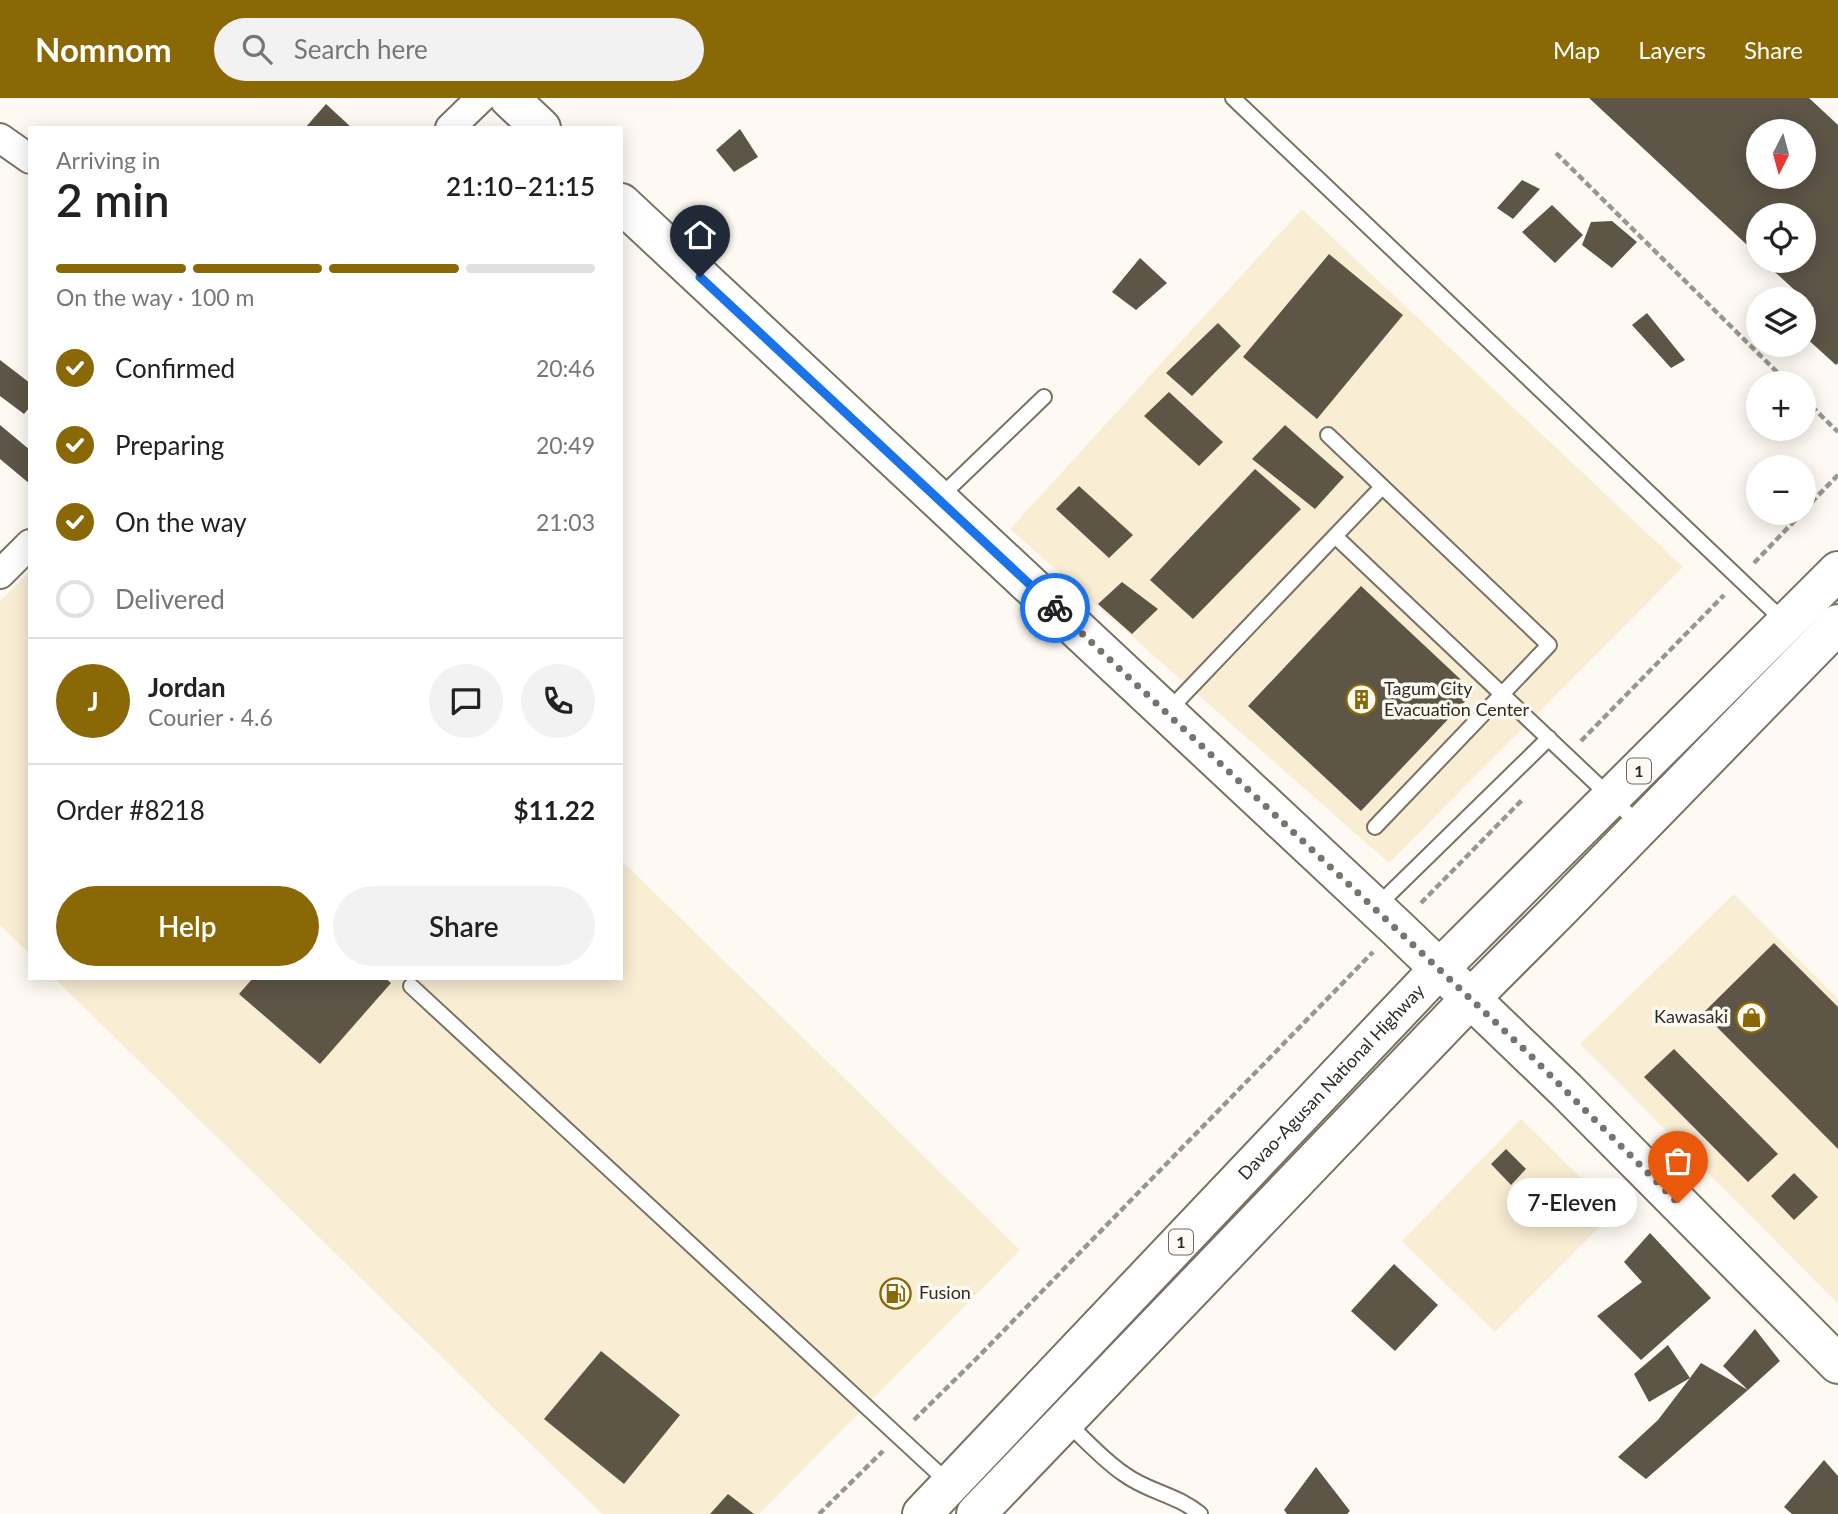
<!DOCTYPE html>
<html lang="en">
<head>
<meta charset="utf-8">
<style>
	:root { --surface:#fff; --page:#f2f2f2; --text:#222; --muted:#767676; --line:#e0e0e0; --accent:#896805 }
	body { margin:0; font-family:Lato,sans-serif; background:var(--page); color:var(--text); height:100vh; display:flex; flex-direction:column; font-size:26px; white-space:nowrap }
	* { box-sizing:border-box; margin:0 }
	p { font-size:23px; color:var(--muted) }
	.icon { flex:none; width:38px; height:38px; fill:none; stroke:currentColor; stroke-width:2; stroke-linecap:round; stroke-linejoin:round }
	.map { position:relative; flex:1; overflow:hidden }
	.panel { position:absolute; left:28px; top:28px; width:595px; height:854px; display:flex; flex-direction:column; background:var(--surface); border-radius:0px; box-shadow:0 4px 18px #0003 }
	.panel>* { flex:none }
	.needle { width:46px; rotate:186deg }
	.fabs { position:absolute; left:1746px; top:21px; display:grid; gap:14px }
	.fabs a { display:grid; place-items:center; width:70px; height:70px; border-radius:50%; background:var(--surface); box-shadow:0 4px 18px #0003; font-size:35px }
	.pin { position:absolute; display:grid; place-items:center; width:60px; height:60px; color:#fff; margin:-72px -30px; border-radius:50% 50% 50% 0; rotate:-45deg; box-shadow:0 0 7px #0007 }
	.pin .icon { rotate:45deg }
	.courier { position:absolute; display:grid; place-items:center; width:70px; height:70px; margin:-35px; border:5px solid #1a73e8; border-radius:50%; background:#fff; color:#222; box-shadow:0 2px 9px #0007 }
	.bubble { position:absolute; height:49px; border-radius:24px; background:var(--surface); box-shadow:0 4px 18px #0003; font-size:23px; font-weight:600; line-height:49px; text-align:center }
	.summary em { font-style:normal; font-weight:600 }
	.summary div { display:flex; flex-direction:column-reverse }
	.summary { display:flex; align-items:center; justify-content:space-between; height:119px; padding:0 28px }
	h1 { font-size:46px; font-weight:600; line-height:52px }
	.bar { display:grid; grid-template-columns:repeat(4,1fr); gap:10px 7px; align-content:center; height:84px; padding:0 28px }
	.bar i { height:9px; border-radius:5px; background:var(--line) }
	.bar .on { background:var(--accent) }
	.bar p { grid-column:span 4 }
	.line { display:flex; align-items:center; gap:18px; padding:0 28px; border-top:2px solid var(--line) }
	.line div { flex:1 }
	.round { display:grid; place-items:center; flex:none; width:74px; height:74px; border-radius:37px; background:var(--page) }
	ol { padding:0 28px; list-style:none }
	li { display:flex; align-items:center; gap:21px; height:77px }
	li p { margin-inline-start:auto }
	li .icon { padding:7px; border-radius:50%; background:var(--accent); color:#fff; stroke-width:4 }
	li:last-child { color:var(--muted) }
	li i { width:38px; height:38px; border:4px solid var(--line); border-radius:50% }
	.primary-button { display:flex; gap:14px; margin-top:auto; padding:14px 28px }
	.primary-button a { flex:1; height:80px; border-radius:42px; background:var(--accent); color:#fff; font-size:28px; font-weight:600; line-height:80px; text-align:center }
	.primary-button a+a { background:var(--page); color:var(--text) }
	header { display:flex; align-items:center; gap:42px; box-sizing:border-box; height:98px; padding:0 35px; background:var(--accent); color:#fff }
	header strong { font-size:33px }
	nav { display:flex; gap:38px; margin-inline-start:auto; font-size:24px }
	.search { width:490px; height:63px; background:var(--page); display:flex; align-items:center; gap:18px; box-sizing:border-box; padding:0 24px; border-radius:38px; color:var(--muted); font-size:26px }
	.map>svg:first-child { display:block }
	.built { fill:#f9edd4 }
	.building { fill:#5d5647; fill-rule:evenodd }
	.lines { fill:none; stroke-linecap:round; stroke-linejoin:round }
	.service-casing { stroke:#797263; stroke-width:18 }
	.minor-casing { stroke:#797263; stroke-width:32 }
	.secondary-casing { stroke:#797263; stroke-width:42 }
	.trunk-casing { stroke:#797263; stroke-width:42 }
	.path { stroke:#99968f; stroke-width:4.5; stroke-dasharray:7 3.5; stroke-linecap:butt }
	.service { stroke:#fff; stroke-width:14 }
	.minor { stroke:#fff; stroke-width:28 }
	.secondary { stroke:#fff; stroke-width:38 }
	.trunk { stroke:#fff; stroke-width:38 }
	.done { stroke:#77736d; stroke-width:7; stroke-dasharray:0 12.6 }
	.route { stroke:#1a73e8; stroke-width:9 }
	.labels { text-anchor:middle; stroke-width:7; stroke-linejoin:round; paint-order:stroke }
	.shield { fill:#fefaf3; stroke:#6c6963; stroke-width:2 }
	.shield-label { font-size:16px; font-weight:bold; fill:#2e2b25 }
	.poi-label { font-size:18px; fill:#2e2b25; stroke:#fefaf3; text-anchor:start }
	.street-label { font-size:18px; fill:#2e2b25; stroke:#fefaf3 }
</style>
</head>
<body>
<header>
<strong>Nomnom</strong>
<div class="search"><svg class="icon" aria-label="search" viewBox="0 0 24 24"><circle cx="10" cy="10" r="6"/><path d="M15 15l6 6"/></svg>Search here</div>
<nav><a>Map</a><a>Layers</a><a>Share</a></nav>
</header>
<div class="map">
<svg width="1838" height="1416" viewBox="0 0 1838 1416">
	<rect width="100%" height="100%" fill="#fefaf3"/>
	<!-- built -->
	<path class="built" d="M1302 111 1683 469 1389 765 1010 431Z
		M30 473V856L0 827V503Z
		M621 762 1020 1152 759 1416H602L54 880H621Z
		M1734 796 1838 901V1206L1580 946Z
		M1521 1021 1615 1113 1495 1234 1402 1143Z"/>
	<!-- building -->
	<path class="building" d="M1589 0H1809L1838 27V265L1836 267 1804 238V219L1814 210 1763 163H1804V117H1759V158ZM1759 33H1804V79H1759Z
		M326 6 352 30H305Z
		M740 31 758 59 734 74 716 52Z
		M1522 82 1540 91 1513 121 1497 110Z
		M1552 107 1583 137 1555 165 1522 134Z
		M1612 123 1637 144 1612 170 1582 147 1591 124Z
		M1329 156 1403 217 1317 321 1243 259Z
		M1140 160 1167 185 1136 212 1112 194Z
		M1647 215 1685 262 1671 270 1632 227Z
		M1218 225 1241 248 1192 298 1166 275Z
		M0 262 30 285V309L24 316 0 298Z
		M1169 294 1223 344 1199 368 1144 318Z
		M0 327 30 352V386L0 361Z
		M1285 327 1344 379 1315 411 1252 361Z
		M1255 371 1301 411 1193 521 1150 482Z
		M1079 388 1133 437 1109 460 1056 411Z
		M1122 484 1158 511 1132 536 1098 506Z
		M1361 488 1474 594 1361 713 1248 608Z
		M1774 845 1838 909V1051L1703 915Z
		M253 880H385L391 885 320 966 239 896Z
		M1674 951 1778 1056 1748 1084 1644 979Z
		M1506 1051 1526 1071 1511 1087 1491 1066Z
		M1794 1075 1818 1099 1794 1122 1771 1098Z
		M1650 1135 1711 1200 1641 1262 1597 1218 1642 1184 1624 1164Z
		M1394 1166 1438 1207 1395 1253 1351 1213Z
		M1755 1231 1780 1263 1748 1292 1723 1268Z
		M1668 1247 1690 1280 1701 1265 1748 1292 1646 1381 1618 1359 1658 1322 1690 1280 1649 1304 1634 1276Z
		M601 1253 680 1317 624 1386 544 1321Z
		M1824 1362 1838 1378V1416H1792L1784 1409Z
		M1316 1369 1350 1413 1347 1416H1287L1284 1412Z
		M728 1396 754 1416H710Z"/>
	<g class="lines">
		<defs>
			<path id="service" d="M1233 0 1786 525
				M1328 337 1549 547 1375 729
				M939 400 1044 299
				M1335 438 1382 389
				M1168 613 1335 438 1640 727
				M1376 809 1549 640
				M411 888 950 1386
				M1067 1325C1086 1342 1103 1362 1124 1376 1148 1394 1176 1396 1200 1416"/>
			<path id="minor" d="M450 30 481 0
				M0 40 30 61
				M0 476 30 446"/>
			<path id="secondary" d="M509 0 541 30
				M621 105 1397 830 1566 992 1838 1266"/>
			<g id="trunk">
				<path id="s1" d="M922 1416 1439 871 1838 473"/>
				<path d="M976 1416 1470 901 1559 812 1838 526"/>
			</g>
		</defs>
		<!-- service casing -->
		<use href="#service" class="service-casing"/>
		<!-- minor casing -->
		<use href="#minor" class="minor-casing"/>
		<!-- secondary casing -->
		<use href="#secondary" class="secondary-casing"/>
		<!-- trunk casing -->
		<use href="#trunk" class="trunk-casing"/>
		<!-- path -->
		<path class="path" d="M1556 55 1788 285
			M1804 301 1838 334
			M1804 412 1838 377
			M1754 465 1802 415
			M1581 643 1724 497
			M1421 805 1523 701
			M914 1322 977 1260 1373 854
			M819 1416 883 1353"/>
		<!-- service -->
		<use href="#service" class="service"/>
		<!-- minor -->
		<use href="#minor" class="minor"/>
		<!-- secondary -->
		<use href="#secondary" class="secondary"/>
		<!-- trunk -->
		<use href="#trunk" class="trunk"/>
	</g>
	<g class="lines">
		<!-- done -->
		<path class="done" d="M1055 510 1526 953 1678 1105"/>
		<!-- route -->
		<path class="route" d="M700 179 1055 510"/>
	</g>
	<!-- icons -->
	<defs>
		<symbol id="building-ring" viewBox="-11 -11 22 22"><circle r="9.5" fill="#fefaf3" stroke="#896805" stroke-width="1.5"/><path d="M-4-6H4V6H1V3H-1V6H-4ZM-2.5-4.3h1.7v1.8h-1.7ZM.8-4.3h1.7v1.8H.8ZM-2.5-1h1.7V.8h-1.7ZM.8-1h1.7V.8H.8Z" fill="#896805"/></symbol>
		<symbol id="shop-ring" viewBox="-11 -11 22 22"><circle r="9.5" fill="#fefaf3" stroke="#896805" stroke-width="1.5"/><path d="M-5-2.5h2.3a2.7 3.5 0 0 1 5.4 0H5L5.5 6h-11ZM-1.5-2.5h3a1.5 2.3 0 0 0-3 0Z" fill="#896805"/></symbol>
		<symbol id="fuel-ring" viewBox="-11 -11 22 22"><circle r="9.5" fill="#fefaf3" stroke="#896805" stroke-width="1.5"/><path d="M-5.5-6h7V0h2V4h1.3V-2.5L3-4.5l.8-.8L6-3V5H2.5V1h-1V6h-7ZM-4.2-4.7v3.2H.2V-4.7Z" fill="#896805"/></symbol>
	</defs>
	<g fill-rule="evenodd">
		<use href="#building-ring" x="1344" y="584" width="35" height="35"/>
		<use href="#shop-ring" x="1734" y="902" width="35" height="35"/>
		<use href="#fuel-ring" x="878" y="1178" width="35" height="35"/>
	</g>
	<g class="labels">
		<!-- shield labels -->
		<g class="shield">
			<rect x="1627" y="660.5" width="24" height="25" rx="5"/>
			<rect x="1169" y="1131.5" width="24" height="25" rx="5"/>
		</g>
		<g class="shield-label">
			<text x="1639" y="679">1</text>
			<text x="1181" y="1150">1</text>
		</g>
		<!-- poi labels -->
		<g class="poi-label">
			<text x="1384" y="597">Tagum City<tspan x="1384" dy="21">Evacuation Center</tspan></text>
			<text x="1728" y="925" text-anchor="end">Kawasaki</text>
			<text x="919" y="1201">Fusion</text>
		</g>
		<!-- street labels -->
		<g class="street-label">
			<text dy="6" stroke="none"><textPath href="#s1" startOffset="595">Davao-Agusan National Highway</textPath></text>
		</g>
	</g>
</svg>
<div class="fabs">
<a><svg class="needle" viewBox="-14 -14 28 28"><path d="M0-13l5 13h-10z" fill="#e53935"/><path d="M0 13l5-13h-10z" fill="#767676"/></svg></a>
<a><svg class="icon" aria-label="locate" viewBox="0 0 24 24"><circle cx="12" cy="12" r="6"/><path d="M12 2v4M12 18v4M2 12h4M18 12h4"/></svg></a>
<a><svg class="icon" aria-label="layers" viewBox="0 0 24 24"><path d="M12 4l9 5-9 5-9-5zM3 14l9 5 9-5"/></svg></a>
<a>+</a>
<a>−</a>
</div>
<div class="pin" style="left:1678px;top:1105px;background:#ea580c"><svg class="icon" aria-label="bag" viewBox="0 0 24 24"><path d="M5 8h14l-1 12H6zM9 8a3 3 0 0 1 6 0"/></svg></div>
<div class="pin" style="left:700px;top:179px;background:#1f2937"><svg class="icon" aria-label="home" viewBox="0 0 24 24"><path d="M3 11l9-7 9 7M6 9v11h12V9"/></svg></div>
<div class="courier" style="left:1055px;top:510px"><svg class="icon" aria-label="bike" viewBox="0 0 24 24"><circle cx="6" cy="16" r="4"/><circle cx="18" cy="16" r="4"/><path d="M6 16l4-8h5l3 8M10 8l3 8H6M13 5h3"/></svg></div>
<div class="bubble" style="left:1507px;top:1080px;width:130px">7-Eleven</div>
<section class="panel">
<div class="summary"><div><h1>2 min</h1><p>Arriving in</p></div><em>21:10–21:15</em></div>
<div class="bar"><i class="on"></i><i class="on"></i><i class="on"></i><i></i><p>On the way · 100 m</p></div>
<ol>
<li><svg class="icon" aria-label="check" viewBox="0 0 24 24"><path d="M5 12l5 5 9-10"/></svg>Confirmed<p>20:46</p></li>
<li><svg class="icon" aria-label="check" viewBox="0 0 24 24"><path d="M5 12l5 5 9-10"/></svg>Preparing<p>20:49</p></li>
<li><svg class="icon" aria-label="check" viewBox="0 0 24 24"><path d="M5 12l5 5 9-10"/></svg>On the way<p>21:03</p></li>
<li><i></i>Delivered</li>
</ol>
<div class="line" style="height:126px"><b class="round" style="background:var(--accent);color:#fff">J</b><div><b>Jordan</b><p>Courier · 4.6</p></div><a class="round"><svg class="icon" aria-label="chat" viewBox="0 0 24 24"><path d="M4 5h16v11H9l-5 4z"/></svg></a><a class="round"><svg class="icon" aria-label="phone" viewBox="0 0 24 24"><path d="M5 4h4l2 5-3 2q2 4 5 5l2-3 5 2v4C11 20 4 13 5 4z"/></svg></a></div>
<div class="line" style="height:91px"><div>Order #8218</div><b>$11.22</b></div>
<div class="primary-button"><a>Help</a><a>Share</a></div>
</section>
</div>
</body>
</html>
